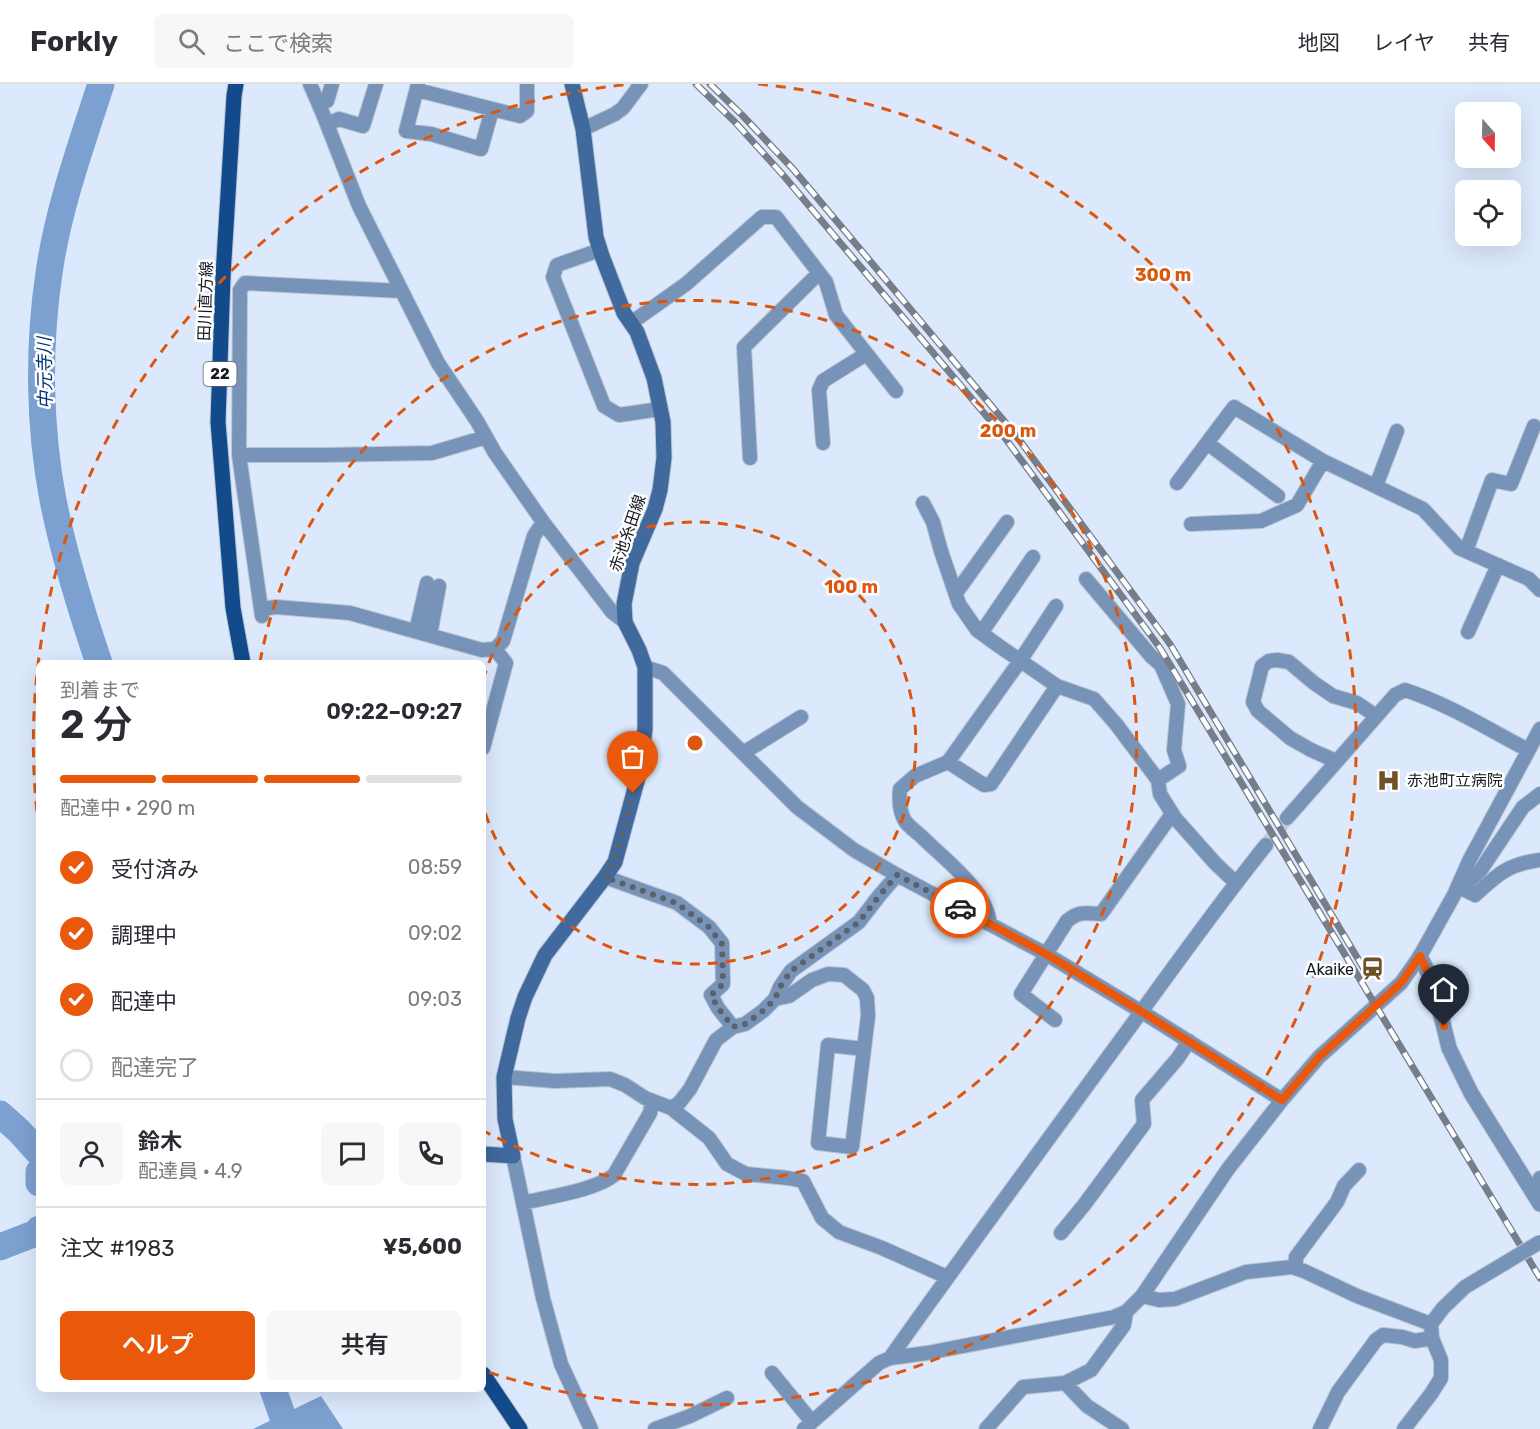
<!DOCTYPE html>
<html lang="ja">
<head>
<meta charset="utf-8">
<style>
	:root { --surface:#fff; --page:#f7f7f7; --text:#2b2b33; --muted:#7c7c81; --line:#e1e1e2; --accent:#ea580c }
	body { margin:0; font-family:Rubik,"Noto Sans JP",sans-serif; background:var(--page); color:var(--text); height:100vh; display:flex; flex-direction:column; font-size:22px; white-space:nowrap }
	* { box-sizing:border-box; margin:0 }
	p { font-size:20px; color:var(--muted) }
	.icon { flex:none; width:33px; height:33px; fill:none; stroke:currentColor; stroke-width:2; stroke-linecap:round; stroke-linejoin:round }
	.map { position:relative; flex:1; overflow:hidden }
	.side { position:absolute; left:36px; top:576px; width:450px; height:732px; display:flex; flex-direction:column; background:var(--surface); border-radius:9px; box-shadow:0 6px 24px #0002 }
	.side>* { flex:none }
	.needle { width:39px; rotate:160deg }
	.fabs { position:absolute; left:1455px; top:18px; display:grid; gap:12px }
	.fabs a { display:grid; place-items:center; width:66px; height:66px; border-radius:9px; background:var(--surface); box-shadow:0 6px 24px #0002; font-size:30px }
	.pin { position:absolute; display:grid; place-items:center; width:51px; height:51px; color:#fff; margin:-62px -26px; border-radius:50% 50% 50% 0; rotate:-45deg; box-shadow:0 0 6px #0007 }
	.pin .icon { rotate:45deg }
	.courier { position:absolute; display:grid; place-items:center; width:60px; height:60px; margin:-30px; border:4px solid #ea580c; border-radius:50%; background:#fff; color:#222; box-shadow:0 2px 8px #0007 }
	.summary em { font-style:normal; font-weight:600 }
	.summary div { display:flex; flex-direction:column-reverse }
	.summary { display:flex; align-items:center; justify-content:space-between; height:102px; padding:0 24px }
	h1 { font-size:39px; font-weight:600; line-height:45px }
	.bar { display:grid; grid-template-columns:repeat(4,1fr); gap:9px 6px; align-content:center; height:72px; padding:0 24px }
	.bar i { height:8px; border-radius:4px; background:var(--line) }
	.bar .selected { background:var(--accent) }
	.bar p { grid-column:span 4 }
	.line { display:flex; align-items:center; gap:15px; padding:0 24px; border-top:2px solid var(--line) }
	.line div { flex:1 }
	.round { display:grid; place-items:center; flex:none; width:63px; height:63px; border-radius:9px; background:var(--page) }
	ol { padding:0 24px; list-style:none }
	li { display:flex; align-items:center; gap:18px; height:66px }
	li p { margin-inline-start:auto }
	li .icon { padding:6px; border-radius:50%; background:var(--accent); color:#fff; stroke-width:4 }
	li:last-child { color:var(--muted) }
	li i { width:33px; height:33px; border:3px solid var(--line); border-radius:50% }
	.button { display:flex; gap:12px; margin-top:auto; padding:12px 24px }
	.button a { flex:1; height:69px; border-radius:9px; background:var(--accent); color:#fff; font-size:24px; font-weight:600; line-height:69px; text-align:center }
	.button a+a { background:var(--page); color:var(--text) }
	header { display:flex; align-items:center; gap:36px; box-sizing:border-box; height:84px; padding:0 30px; background:var(--surface); border-bottom:2px solid var(--line) }
	header strong { font-size:28px }
	nav { display:flex; gap:33px; margin-inline-start:auto; font-size:21px }
	.search { width:420px; height:54px; background:var(--page); display:flex; align-items:center; gap:15px; box-sizing:border-box; padding:0 21px; border-radius:9px; color:var(--muted); font-size:22px }
	.map>svg:first-child { display:block }
	.water { fill:#7ca1d1 }
	.lines { fill:none; stroke-linecap:round; stroke-linejoin:round }
	.river { stroke:#7ca1d1; stroke-width:27 }
	.minor-tunnel { stroke:#becadb; stroke-width:14; stroke-dasharray:14 7; stroke-linecap:butt }
	.minor-casing { stroke:#b8c4d4; stroke-width:16 }
	.tertiary-casing { stroke:#b8c4d4; stroke-width:17 }
	.secondary-casing { stroke:#b8c4d4; stroke-width:17 }
	.primary-casing { stroke:#b8c4d4; stroke-width:17 }
	.minor { stroke:#7793b8; stroke-width:14 }
	.tertiary { stroke:#7793b8; stroke-width:15 }
	.secondary { stroke:#40699e; stroke-width:15 }
	.primary { stroke:#124a8b; stroke-width:15 }
	.rail-casing { stroke:#757e8a; stroke-width:7 }
	.rail { stroke:#fff; stroke-width:4.5; stroke-dasharray:14; stroke-linecap:butt }
	.minor-bridge-casing { stroke:#b8c4d4; stroke-width:16; stroke-linecap:butt }
	.minor-bridge { stroke:#7793b8; stroke-width:14 }
	.done { stroke:#5a626c; stroke-width:6; stroke-dasharray:0 10.8 }
	.route { stroke:#ea580c; stroke-width:8 }
	.ring { fill:none; stroke:#dd560d; stroke-width:3; stroke-dasharray:10 8 }
	.labels { text-anchor:middle; stroke-width:5; stroke-linejoin:round; paint-order:stroke }
	.shield { fill:#fff; stroke:#5a5e62; stroke-width:1.5 }
	.shield-label { font-size:15px; font-weight:bold; fill:#14191f }
	.street-label { font-size:16px; fill:#14191f; stroke:#fff }
	.poi-label { font-size:16px; fill:#14191f; stroke:#fff; text-anchor:start }
	.water-label { font-size:18px; font-style:italic; fill:#003670; stroke:#fff }
	.centre { fill:#dd560d; stroke:#fff; stroke-width:3 }
	.ring-label { font-size:18px; text-anchor:middle; font-weight:bold; fill:#dd560d; stroke:#fff; stroke-width:5; stroke-linejoin:round; paint-order:stroke }
</style>
</head>
<body>
<header>
<strong>Forkly</strong>
<div class="search"><svg class="icon" aria-label="search" viewBox="0 0 24 24"><circle cx="10" cy="10" r="6"/><path d="M15 15l6 6"/></svg>ここで検索</div>
<nav><a>地図</a><a>レイヤ</a><a>共有</a></nav>
</header>
<div class="map">
<svg width="1540" height="1345" viewBox="0 0 1540 1345">
	<rect width="100%" height="100%" fill="#dce9fc"/>
	<!-- water -->
	<path class="water" d="M321 1312 343 1345H253Z"/>
	<g class="lines">
		<!-- river -->
		<path class="river" d="M99 579C81 526 64 472 53 416 39 343 38 263 49 189 58 125 81 62 101 0
			M0 1030 19 1047 39 1069
			M39 1088V1099
			M0 1163 36 1149 39 1145
			M273 1305 287 1345"/>
		<!-- minor-tunnel -->
		<path class="minor-tunnel" d="M1266 761 1287 734"/>
		<defs>
			<path id="minor" d="M310 0 323 30 359 122 438 279 477 337 495 369 543 438 612 528 625 538
				M418 0 406 47 431 50 481 65 492 26
				M417 6 520 32 527 27V0
				M319 20 327 17 332 0
				M327 40 339 35 363 42 376 0
				M583 45 615 30 623 24 641 0
				M600 166 557 181 553 193 604 322 619 331 660 325
				M631 239 686 200 762 133H776L826 198 836 231 896 307
				M823 359 819 306 823 297 866 270
				M1207 359 1278 412
				M239 371H326L432 369 486 353
				M750 374 744 263 819 189
				M1177 399 1234 323 1323 377 1423 425 1459 464 1529 495 1540 506
				M1376 402 1397 347
				M923 419 933 438 941 467 959 520 977 546 999 562 1057 602 1094 615 1116 640 1158 696 1160 710 1175 734 1215 779 1236 799
				M1191 440 1261 437 1297 421 1323 377
				M1466 467 1492 396 1511 400 1534 342
				M1086 495 1151 572 1161 581 1178 620 1174 666 1179 682 1158 696
				M956 509 1007 438
				M261 525 276 523 350 529 482 566 495 565 503 557 534 452 543 438
				M262 532 239 371 240 206 245 199 401 207
				M977 546 986 542 1033 473
				M416 547 427 499
				M1468 548 1498 481
				M430 551 439 502
				M645 583 663 589 797 723 854 766 897 791 1046 870 1142 928 1282 1016
				M483 664 506 579 495 565
				M743 669 801 633
				M1336 677 1311 666 1290 654 1258 627 1253 618 1262 582 1269 577 1277 576 1289 578 1314 599 1333 612 1357 619 1376 632
				M948 678 984 701 991 700 1057 602
				M1287 734 1395 611 1405 606C1448 620 1488 645 1528 666
				M605 793 677 819 709 843 722 859 723 900 711 911 718 924 733 943
				M1461 804 1475 811C1498 790 1508 780 1540 776
				M1459 806 1480 787 1523 723 1540 710
				M990 840C986 805 946 777 922 753 917 748 909 743 905 737 899 727 899 715 900 705L915 692 948 678 1020 577 1056 522
				M775 915 789 912 812 896 828 890 844 891 863 906 867 914 868 932 852 1063 818 1059 828 961 864 965
				M1055 936 1021 910 1067 837C1079 827 1085 829 1101 830L1172 730
				M504 993 555 997 610 995 625 1001 645 1014 671 1024 709 1054 727 1080 746 1090 788 1094 803 1097 822 1134 839 1148 882 1164 947 1193
				M671 1024 679 1019 690 1005 716 956 733 943 745 940 763 927 775 915 780 903 791 887 859 838 879 812 897 791
				M513 1072 543 1214 561 1280 591 1345
				M1535 1112 1540 1094
				M523 1119C547 1113 597 1106 614 1091L650 1029 652 1017
				M1061 1149 1084 1121 1144 1040 1142 1016 1178 974 1189 957
				M1296 1184V1173L1337 1118 1344 1102 1359 1086
				M1142 1212 1159 1216 1175 1215 1246 1188 1292 1183 1304 1187 1357 1212 1431 1240
				M890 1274C960 1175 1032 1078 1103 980 1157 907 1209 832 1266 761
				M772 1289 812 1338
				M1065 1299 1087 1322 1122 1345
				M655 1345 690 1332 727 1314
				M804 1345 879 1279 890 1274 927 1269 1114 1233 1126 1228 1142 1212 1228 1085 1282 1016 1319 973 1401 899 1420 872 1454 811 1469 777 1540 645
				M986 1345 1023 1303 1065 1299 1091 1286 1124 1241 1126 1228
				M1320 1345 1338 1308 1376 1256 1383 1251 1402 1253 1415 1257 1432 1254
				M1404 1345 1431 1310 1441 1294V1276L1432 1254 1431 1240 1443 1224 1465 1203 1505 1179"/>
			<path id="tertiary" d="M1420 872 1433 899 1449 964 1471 1009 1540 1120"/>
			<path id="secondary" d="M483 1070 513 1072 505 1035 504 993 518 934 525 913 545 871 605 793 615 778 640 686 645 645V583L639 566 625 538 624 520 632 479 655 425 660 406 664 374 663 338 654 294 637 248 624 229 602 172 596 153 583 45 572 0"/>
			<path id="primary" d="M236 0 234 12 223 192 218 338 233 524 243 579
				M483 1290 520 1345"/>
		</defs>
		<!-- minor casing -->
		<use href="#minor" class="minor-casing"/>
		<!-- tertiary casing -->
		<use href="#tertiary" class="tertiary-casing"/>
		<!-- secondary casing -->
		<use href="#secondary" class="secondary-casing"/>
		<!-- primary casing -->
		<use href="#primary" class="primary-casing"/>
		<!-- minor -->
		<use href="#minor" class="minor"/>
		<!-- tertiary -->
		<use href="#tertiary" class="tertiary"/>
		<!-- secondary -->
		<use href="#secondary" class="secondary"/>
		<!-- primary -->
		<use href="#primary" class="primary"/>
		<defs>
			<path id="rail" d="M696 0 735 38 783 91 1005 354 1160 564 1540 1194
				M710 0 743 32 793 85 1015 350 1170 560 1367 890"/>
		</defs>
		<!-- rail casing -->
		<use href="#rail" class="rail-casing"/>
		<!-- rail -->
		<use href="#rail" class="rail"/>
		<defs>
			<path id="minor-bridge" d="M1505 1179 1540 1158"/>
		</defs>
		<!-- minor-bridge casing -->
		<use href="#minor-bridge" class="minor-bridge-casing"/>
		<!-- minor-bridge -->
		<use href="#minor-bridge" class="minor-bridge"/>
	</g>
	<g class="lines">
		<!-- done -->
		<path class="done" d="M633 709 615 778 605 793 676 819 709 843 722 860 723 900 711 911 718 924 733 943 745 940 763 927 775 915 780 903 791 887 859 838 879 812 897 791 960 824"/>
		<!-- route -->
		<path class="route" d="M960 824 1046 870 1142 928 1282 1016 1319 973 1401 899 1420 872 1433 899 1444 942"/>
	</g>
	<!-- distance rings -->
	<g class="ring">
		<path d="M483 596A221 221 0 1 1 483 722"/>
		<path d="M260 578A442 442 0 1 1 484 1047"/>
		<path d="M39 745A662 662 0 0 1 632 0M758 0A662 662 0 1 1 485 1287"/>
	</g>
	<!-- icons -->
	<defs>
		<symbol id="hospital-bare" viewBox="-9 -9 18 18"><path d="M-5-5h3v3.5h4V-5h3V5h-3V1.5h-4V5h-3Z" fill="#705026" stroke="#fff" stroke-width="2.5" paint-order="stroke"/></symbol>
		<symbol id="station-bare" viewBox="-9 -9 18 18"><path d="M-3-6H3Q5-6 5-4V2Q5 4 3 4L4.5 6H3L1.5 4h-3L-3 6H-4.5L-3 4Q-5 4-5 2V-4Q-5-6-3-6ZM-3.5-4v3h7v-3ZM-3.5 1v1.5H-2V1ZM2 1v1.5H3.5V1Z" fill="#705026" stroke="#fff" stroke-width="2.5" paint-order="stroke"/></symbol>
	</defs>
	<g fill-rule="evenodd">
		<use href="#hospital-bare" x="1372" y="680" width="33" height="33"/>
		<use href="#station-bare" x="1356" y="868" width="33" height="33"/>
	</g>
	<g class="labels">
		<!-- shield labels -->
		<rect class="shield" x="203.5" y="278" width="33" height="24" rx="4.5"/>
		<g class="shield-label">
			<text x="220" y="295">22</text>
		</g>
		<!-- street labels -->
		<g class="street-label">
			<text transform="translate(205 217) rotate(-88)" y="6">田川直方線</text>
			<text transform="translate(627 449) rotate(-71)" y="6">赤池糸田線</text>
		</g>
		<!-- poi labels -->
		<g class="poi-label">
			<text x="1407" y="702">赤池町立病院</text>
			<text x="1354" y="891" text-anchor="end">Akaike</text>
		</g>
		<!-- water labels -->
		<g class="water-label">
			<text transform="translate(45 289) rotate(-91)" y="6">中元寺川</text>
		</g>
	</g>
	<circle cx="695" cy="659" r="9" class="centre"/>
	<g class="ring-label">
		<text x="1163" y="197">300 m</text>
		<text x="1008" y="353">200 m</text>
		<text x="851" y="509">100 m</text>
	</g>
</svg>
<div class="fabs">
<a><svg class="needle" viewBox="-14 -14 28 28"><path d="M0-13l5 13h-10z" fill="#e53935"/><path d="M0 13l5-13h-10z" fill="#7c7c81"/></svg></a>
<a><svg class="icon" aria-label="locate" viewBox="0 0 24 24"><circle cx="12" cy="12" r="6"/><path d="M12 2v4M12 18v4M2 12h4M18 12h4"/></svg></a>
</div>
<div class="pin" style="left:633px;top:709px;background:#ea580c"><svg class="icon" aria-label="bag" viewBox="0 0 24 24"><path d="M5 8h14l-1 12H6zM9 8a3 3 0 0 1 6 0"/></svg></div>
<div class="pin" style="left:1444px;top:942px;background:#1f2937"><svg class="icon" aria-label="home" viewBox="0 0 24 24"><path d="M3 11l9-7 9 7M6 9v11h12V9"/></svg></div>
<div class="courier" style="left:960px;top:824px"><svg class="icon" aria-label="car" viewBox="0 0 24 24"><path d="M5 17H2v-5l4-1 3-4h7l3 4 3 1v5h-3M9 17h6M6 11h13"/><circle cx="7" cy="17" r="2"/><circle cx="17" cy="17" r="2"/></svg></div>
<section class="side">
<div class="summary"><div><h1>2 分</h1><p>到着まで</p></div><em>09:22–09:27</em></div>
<div class="bar"><i class="selected"></i><i class="selected"></i><i class="selected"></i><i></i><p>配達中 · 290 m</p></div>
<ol>
<li><svg class="icon" aria-label="check" viewBox="0 0 24 24"><path d="M5 12l5 5 9-10"/></svg>受付済み<p>08:59</p></li>
<li><svg class="icon" aria-label="check" viewBox="0 0 24 24"><path d="M5 12l5 5 9-10"/></svg>調理中<p>09:02</p></li>
<li><svg class="icon" aria-label="check" viewBox="0 0 24 24"><path d="M5 12l5 5 9-10"/></svg>配達中<p>09:03</p></li>
<li><i></i>配達完了</li>
</ol>
<div class="line" style="height:108px"><a class="round"><svg class="icon" aria-label="person" viewBox="0 0 24 24"><circle cx="12" cy="8" r="4"/><path d="M4 21q1-7 8-7t8 7"/></svg></a><div><b>鈴木</b><p>配達員 · 4.9</p></div><a class="round"><svg class="icon" aria-label="chat" viewBox="0 0 24 24"><path d="M4 5h16v11H9l-5 4z"/></svg></a><a class="round"><svg class="icon" aria-label="phone" viewBox="0 0 24 24"><path d="M5 4h4l2 5-3 2q2 4 5 5l2-3 5 2v4C11 20 4 13 5 4z"/></svg></a></div>
<div class="line" style="height:78px"><div>注文 #1983</div><b>¥5,600</b></div>
<div class="button"><a>ヘルプ</a><a>共有</a></div>
</section>
</div>
</body>
</html>
